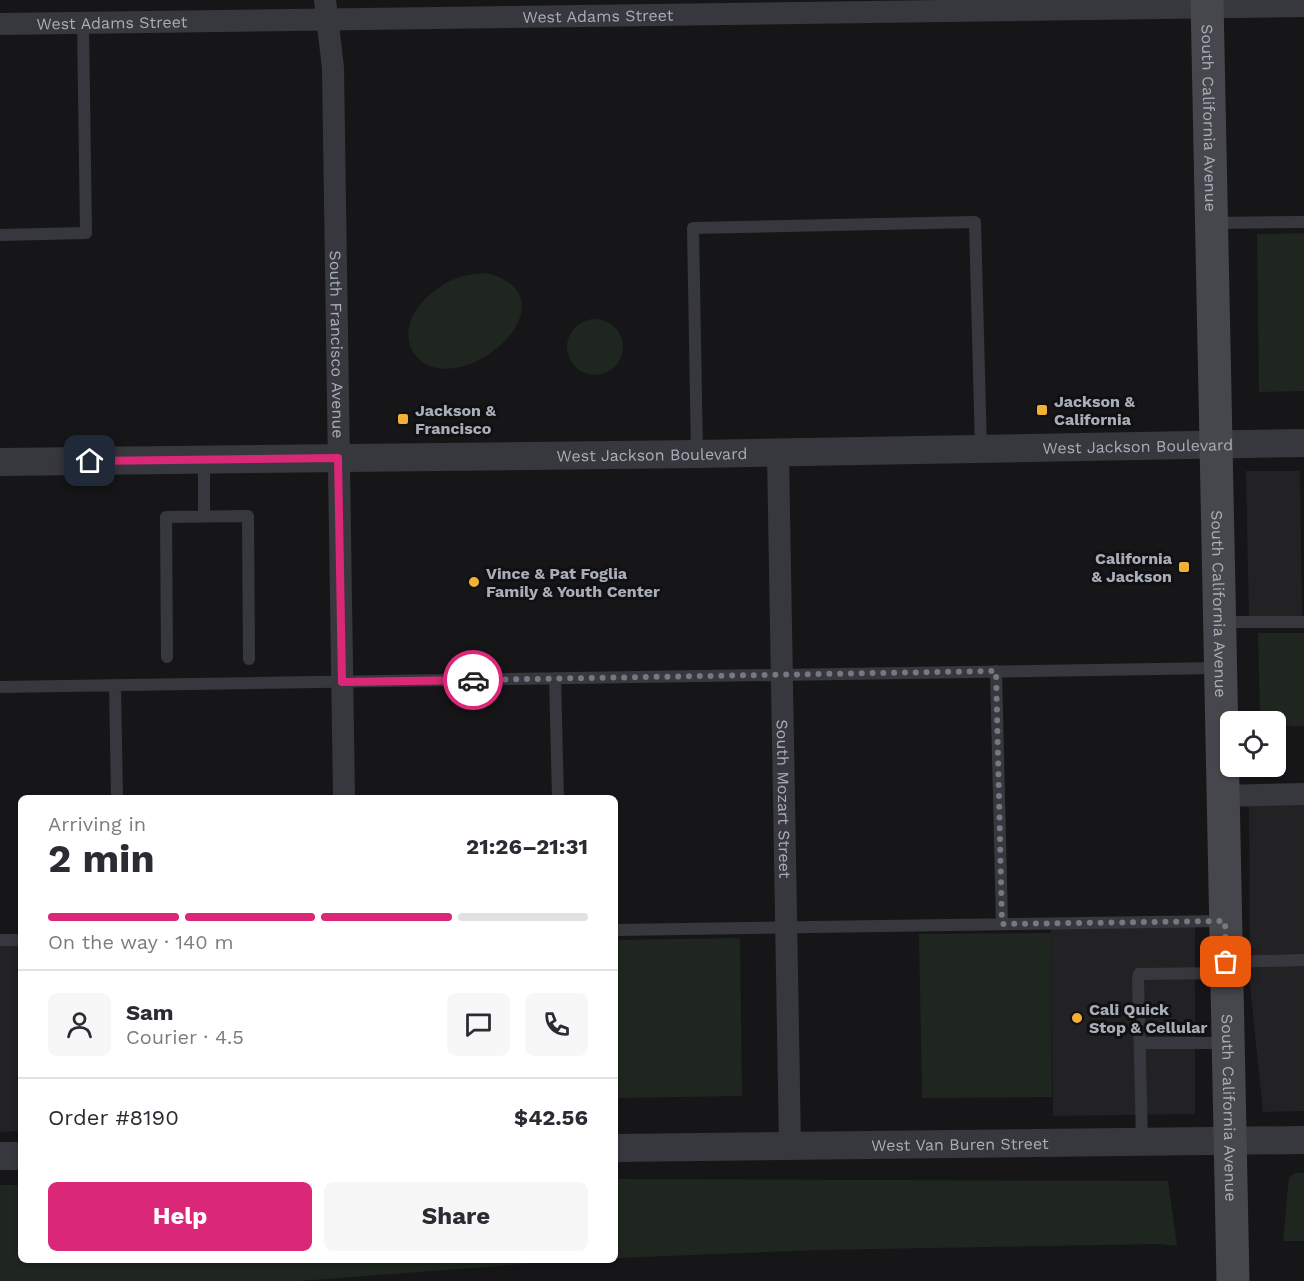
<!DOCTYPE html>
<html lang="en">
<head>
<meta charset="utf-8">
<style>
	:root { --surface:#fff; --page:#f7f7f7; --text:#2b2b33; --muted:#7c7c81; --line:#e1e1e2; --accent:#db2777 }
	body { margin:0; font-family:"Work Sans",sans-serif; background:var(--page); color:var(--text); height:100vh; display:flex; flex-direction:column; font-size:22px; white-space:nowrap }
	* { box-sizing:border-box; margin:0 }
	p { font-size:20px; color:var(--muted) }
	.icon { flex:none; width:33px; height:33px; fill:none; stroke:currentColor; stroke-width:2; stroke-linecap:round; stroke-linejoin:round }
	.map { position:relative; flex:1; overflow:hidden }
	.details { position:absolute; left:18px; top:795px; width:600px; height:468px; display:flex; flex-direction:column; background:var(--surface); border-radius:9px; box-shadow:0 2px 4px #0004 }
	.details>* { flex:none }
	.controls { position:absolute; left:1220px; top:711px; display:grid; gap:12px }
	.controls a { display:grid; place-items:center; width:66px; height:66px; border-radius:9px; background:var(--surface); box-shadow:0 2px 4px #0004; font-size:30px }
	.pin { position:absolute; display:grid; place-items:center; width:51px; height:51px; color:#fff; margin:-26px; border-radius:12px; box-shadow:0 3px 9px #0006 }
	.courier { position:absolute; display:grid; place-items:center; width:60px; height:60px; margin:-30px; border:4px solid #db2777; border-radius:50%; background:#fff; color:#222; box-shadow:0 2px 8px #0007 }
	.head em { font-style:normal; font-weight:700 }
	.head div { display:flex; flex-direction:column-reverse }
	.head { display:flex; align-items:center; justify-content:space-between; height:102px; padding:0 30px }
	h1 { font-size:39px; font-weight:700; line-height:45px }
	.bar { display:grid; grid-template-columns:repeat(4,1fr); gap:9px 6px; align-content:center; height:72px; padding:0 30px }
	.bar i { height:8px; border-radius:4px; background:var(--line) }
	.bar .active { background:var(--accent) }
	.bar p { grid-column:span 4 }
	.line { display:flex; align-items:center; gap:15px; padding:0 30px; border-top:2px solid var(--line) }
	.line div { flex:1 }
	.round { display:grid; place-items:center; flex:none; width:63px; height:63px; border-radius:9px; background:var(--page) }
	.primary-button { display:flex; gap:12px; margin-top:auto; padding:12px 30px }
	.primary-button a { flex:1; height:69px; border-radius:9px; background:var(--accent); color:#fff; font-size:24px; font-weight:700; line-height:69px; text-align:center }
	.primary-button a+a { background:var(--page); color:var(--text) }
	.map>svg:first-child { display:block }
	.built { fill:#222225 }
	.green { fill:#1e261f }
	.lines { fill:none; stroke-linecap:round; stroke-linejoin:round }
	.service { stroke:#37383d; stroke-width:12 }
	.minor { stroke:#37383d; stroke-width:22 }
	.tertiary { stroke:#37383d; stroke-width:28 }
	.secondary { stroke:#45474d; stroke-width:33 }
	.done { stroke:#757880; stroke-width:6; stroke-dasharray:0 10.8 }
	.route { stroke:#db2777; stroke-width:8 }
	.poi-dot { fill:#f2b134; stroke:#111113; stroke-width:2 }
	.labels { text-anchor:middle; stroke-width:6; stroke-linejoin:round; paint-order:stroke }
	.street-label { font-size:16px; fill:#a8adb8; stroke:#111113 }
	.poi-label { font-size:16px; font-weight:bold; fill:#a8adb8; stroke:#111113; text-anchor:start }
</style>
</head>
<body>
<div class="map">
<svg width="1304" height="1281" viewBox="0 0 1304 1281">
	<rect width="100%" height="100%" fill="#161618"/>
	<!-- built -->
	<path class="built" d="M1246 471H1300L1302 622H1249Z
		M1249 805H1304V1111L1263 1112 1250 985Z
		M1195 921V1114L1053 1116 1051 923Z
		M0 940H21V1131L0 1132Z"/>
	<!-- green -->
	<path class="green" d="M1304 233V391L1259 392 1257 234Z
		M486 273C568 293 491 378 437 368 426 366 417 360 412 350 396 317 435 284 463 276 471 274 478 274 486 273Z
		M567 347a28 28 0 1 1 56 0a28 28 0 1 1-56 0Z
		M1258 633H1304V726H1275V722L1260 721Z
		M1051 933 1052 1097 922 1098 919 934Z
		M740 938 742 1096 615 1098V940Z
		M1296 1173H1304V1241H1283L1289 1177Z
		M615 1179 1168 1181 1177 1246 1160 1244 819 1250 615 1258Z
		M0 1185H21V1260H578L300 1281H0Z"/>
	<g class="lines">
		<!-- service -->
		<path class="service" d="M1212 223 1304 222
			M0 235 86 233 83 23
			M697 454 693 228 975 222 981 449
			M204 460V516
			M1221 622H1304
			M167 657 166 517 248 516 249 659
			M996 671 1002 924
			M555 678 558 798
			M115 685 117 798
			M0 687 1220 668
			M615 930 1224 921
			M0 940H21
			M1227 962 1304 960
			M1140 1043H1226
			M1142 1141 1138 979 1139 974 1226 973"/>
		<!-- minor -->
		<g class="minor">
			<path id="s1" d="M325 0 333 68 344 798"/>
			<path id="s2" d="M0 24 1304 6"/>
			<path id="s3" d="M778 453 790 1146"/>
			<path d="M1223 796 1304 794"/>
		</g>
		<!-- tertiary -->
		<g class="tertiary">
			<path id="s4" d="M0 462 697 454 1304 443"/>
			<path id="s5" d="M615 1148 1304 1140"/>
			<path d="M0 1156H21"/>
		</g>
		<!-- secondary -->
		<path class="secondary" id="s6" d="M1207 0 1233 1281"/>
	</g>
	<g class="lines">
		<!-- done -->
		<path class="done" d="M473 680 996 671 1002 924 1225 921 1226 962"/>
		<!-- route -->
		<path class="route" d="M90 461 338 458 342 682 473 680"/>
	</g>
	<!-- markers -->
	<g class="poi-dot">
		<rect x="1036" y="404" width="12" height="12" rx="3"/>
		<rect x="397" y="413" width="12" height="12" rx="3"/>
		<rect x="1178" y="561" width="12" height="12" rx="3"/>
		<circle cx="474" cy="582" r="6"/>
		<circle cx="1077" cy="1018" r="6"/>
	</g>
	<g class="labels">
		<!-- street labels -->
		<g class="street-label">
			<text dy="6" stroke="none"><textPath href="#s2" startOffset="598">West Adams Street</textPath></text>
			<text dy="6" stroke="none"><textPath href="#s2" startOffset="112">West Adams Street</textPath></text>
			<text dy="6" stroke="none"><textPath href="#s6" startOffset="118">South California Avenue</textPath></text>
			<text dy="6" stroke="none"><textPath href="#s1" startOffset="345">South Francisco Avenue</textPath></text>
			<text dy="6" stroke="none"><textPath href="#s4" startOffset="1138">West Jackson Boulevard</textPath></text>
			<text dy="6" stroke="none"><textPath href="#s4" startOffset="652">West Jackson Boulevard</textPath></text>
			<text dy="6" stroke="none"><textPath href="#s6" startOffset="604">South California Avenue</textPath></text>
			<text dy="6" stroke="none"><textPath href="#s3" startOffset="346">South Mozart Street</textPath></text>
			<text dy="6" stroke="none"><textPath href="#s6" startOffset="1108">South California Avenue</textPath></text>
			<text dy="6" stroke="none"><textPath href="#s5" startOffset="345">West Van Buren Street</textPath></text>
		</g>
		<!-- poi labels -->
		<g class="poi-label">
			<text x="1054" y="407">Jackson &amp;<tspan x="1054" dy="18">California</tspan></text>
			<text x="415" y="416">Jackson &amp;<tspan x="415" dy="18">Francisco</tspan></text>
			<text x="1172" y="564" text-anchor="end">California<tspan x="1172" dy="18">&amp; Jackson</tspan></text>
			<text x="486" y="579">Vince &amp; Pat Foglia<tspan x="486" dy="18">Family &amp; Youth Center</tspan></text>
			<text x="1089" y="1015">Cali Quick<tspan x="1089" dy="18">Stop &amp; Cellular</tspan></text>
		</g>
	</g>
</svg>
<div class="controls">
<a><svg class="icon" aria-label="locate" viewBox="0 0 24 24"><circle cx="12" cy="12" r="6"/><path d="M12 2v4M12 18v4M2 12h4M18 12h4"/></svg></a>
</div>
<div class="pin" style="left:1226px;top:962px;background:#ea580c"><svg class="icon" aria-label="bag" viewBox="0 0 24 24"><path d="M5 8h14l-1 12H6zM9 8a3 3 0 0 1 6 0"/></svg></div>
<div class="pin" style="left:90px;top:461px;background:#1f2937"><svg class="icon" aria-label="home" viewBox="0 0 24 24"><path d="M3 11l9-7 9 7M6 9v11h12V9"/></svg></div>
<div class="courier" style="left:473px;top:680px"><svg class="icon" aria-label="car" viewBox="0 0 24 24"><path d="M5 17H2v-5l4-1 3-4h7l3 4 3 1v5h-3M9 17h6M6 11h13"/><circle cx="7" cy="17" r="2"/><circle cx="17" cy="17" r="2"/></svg></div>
<section class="details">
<div class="head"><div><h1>2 min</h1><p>Arriving in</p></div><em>21:26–21:31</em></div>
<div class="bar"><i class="active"></i><i class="active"></i><i class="active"></i><i></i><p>On the way · 140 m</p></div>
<div class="line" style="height:108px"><a class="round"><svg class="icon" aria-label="person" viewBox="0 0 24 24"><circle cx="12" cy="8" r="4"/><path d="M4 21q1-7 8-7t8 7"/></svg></a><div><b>Sam</b><p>Courier · 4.5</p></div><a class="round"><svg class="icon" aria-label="chat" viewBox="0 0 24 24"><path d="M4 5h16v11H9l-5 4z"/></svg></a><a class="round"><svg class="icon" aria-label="phone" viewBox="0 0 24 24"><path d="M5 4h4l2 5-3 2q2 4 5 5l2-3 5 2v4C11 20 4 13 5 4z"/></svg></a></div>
<div class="line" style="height:78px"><div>Order #8190</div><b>$42.56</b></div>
<div class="primary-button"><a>Help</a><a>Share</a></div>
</section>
</div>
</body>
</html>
